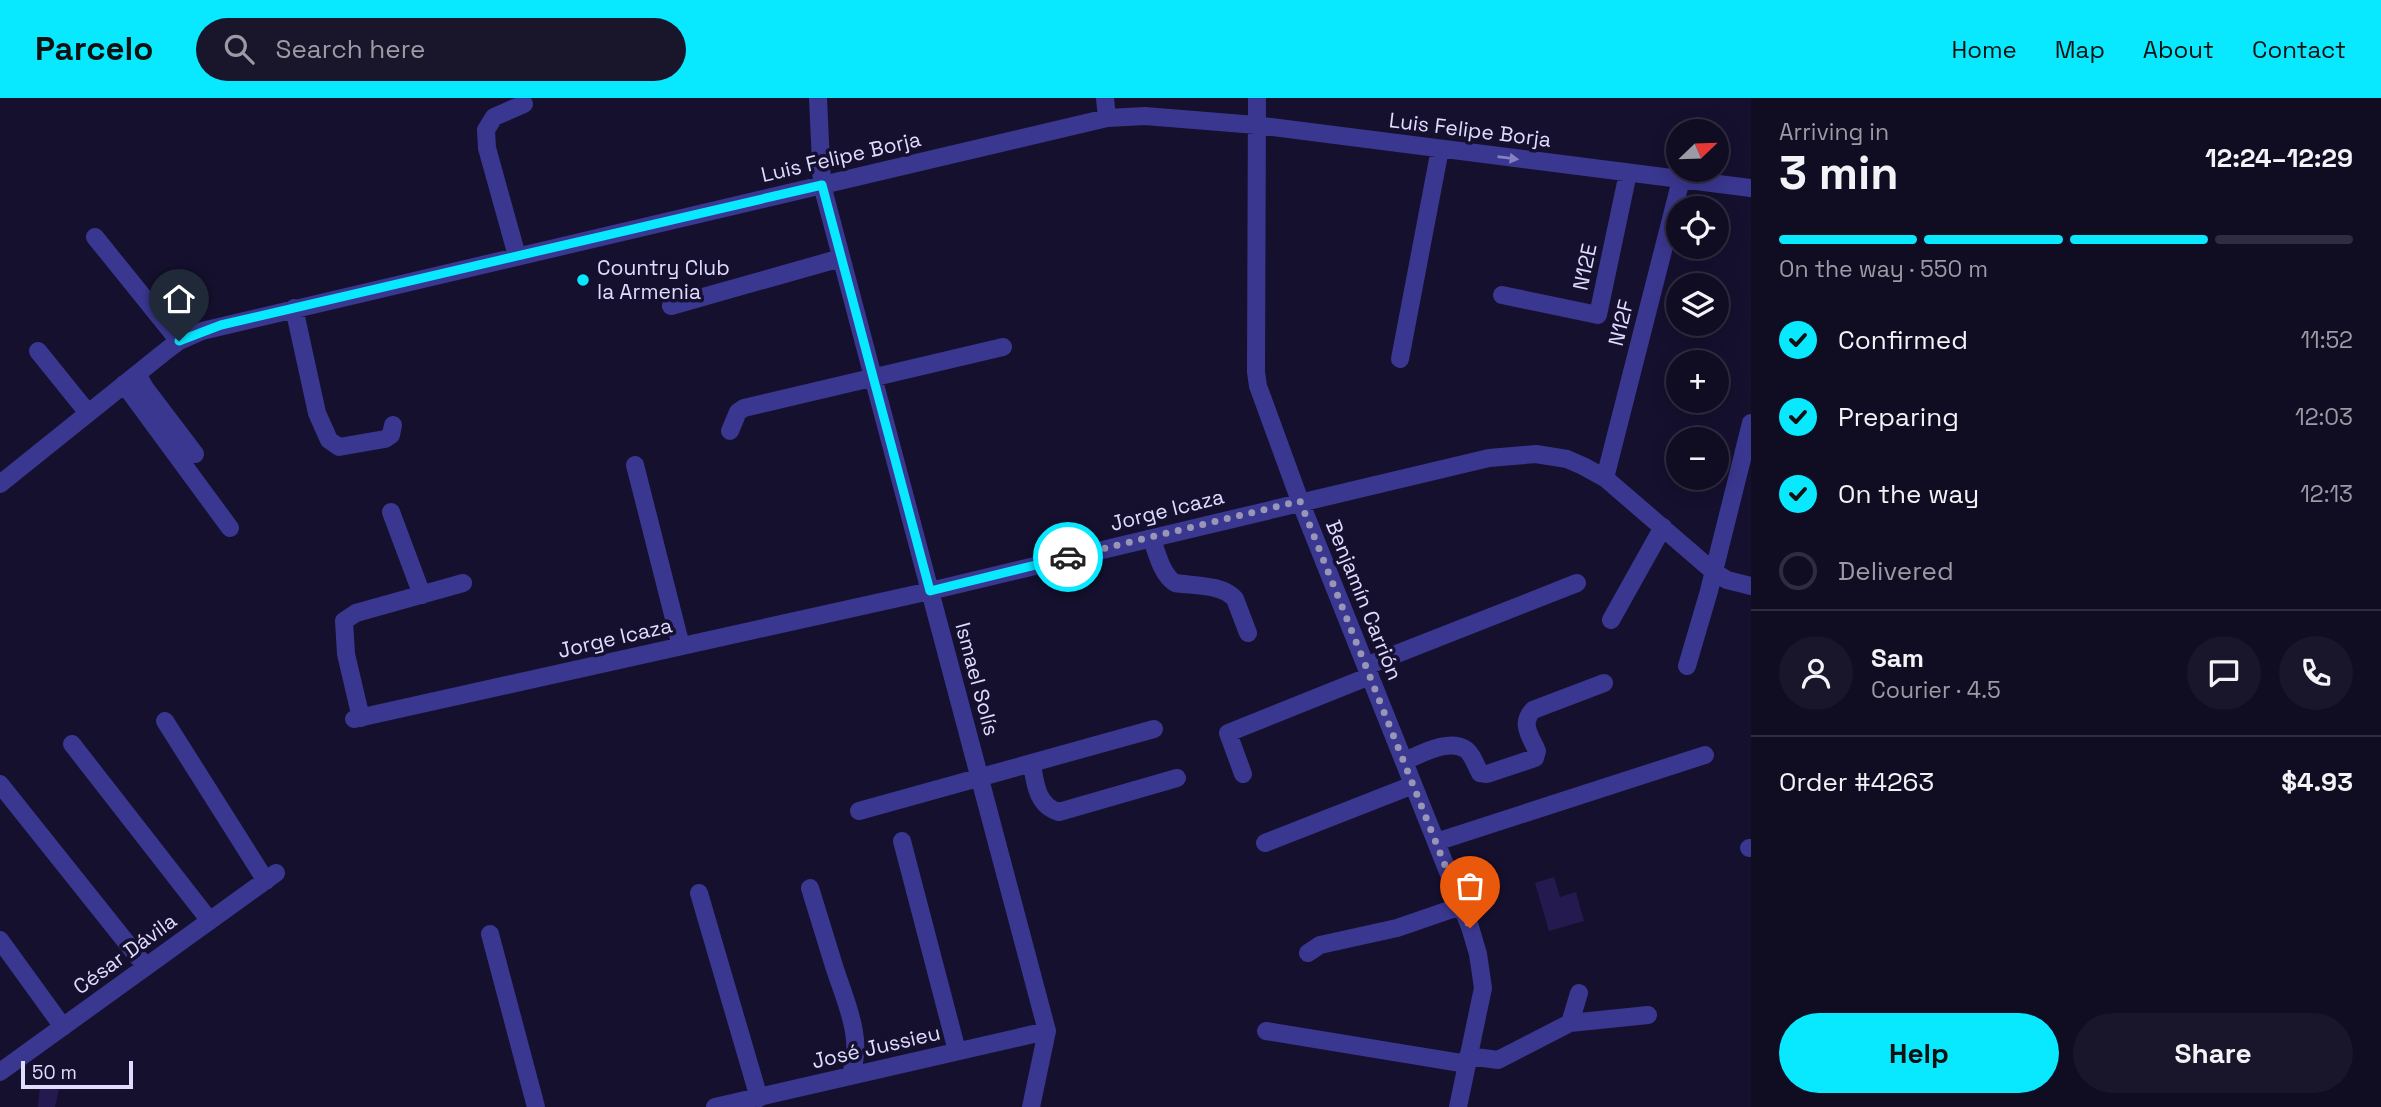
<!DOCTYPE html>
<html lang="en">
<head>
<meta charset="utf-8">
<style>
	:root { --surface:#100c22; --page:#19152a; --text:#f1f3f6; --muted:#9c9ba5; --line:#302c40; --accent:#08e8ff }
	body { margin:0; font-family:"Space Grotesk",sans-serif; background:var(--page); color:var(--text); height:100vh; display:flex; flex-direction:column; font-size:26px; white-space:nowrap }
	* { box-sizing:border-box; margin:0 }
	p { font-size:23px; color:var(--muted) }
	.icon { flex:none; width:38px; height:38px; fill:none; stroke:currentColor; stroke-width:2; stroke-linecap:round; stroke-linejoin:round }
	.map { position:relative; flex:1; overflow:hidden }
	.drawer { display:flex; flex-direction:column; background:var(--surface); width:630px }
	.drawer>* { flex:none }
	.needle { width:46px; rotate:67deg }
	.controls { position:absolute; left:1666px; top:21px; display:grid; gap:14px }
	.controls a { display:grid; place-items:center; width:63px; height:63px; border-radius:50%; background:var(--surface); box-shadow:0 4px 18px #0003,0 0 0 2px var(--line); font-size:35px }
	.scale { position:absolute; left:21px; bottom:18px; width:112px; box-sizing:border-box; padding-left:7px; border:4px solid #e0dcff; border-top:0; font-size:19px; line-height:24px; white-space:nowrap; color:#e0dcff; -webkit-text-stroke:5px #15102e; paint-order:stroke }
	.pin { position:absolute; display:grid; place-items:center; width:60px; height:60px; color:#fff; margin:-72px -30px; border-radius:50% 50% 50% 0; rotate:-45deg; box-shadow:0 0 7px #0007 }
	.pin .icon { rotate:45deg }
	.courier { position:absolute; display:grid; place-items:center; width:70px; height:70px; margin:-35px; border:5px solid #08e8ff; border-radius:50%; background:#fff; color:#222; box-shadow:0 2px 9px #0007 }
	.overview em { font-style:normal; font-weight:700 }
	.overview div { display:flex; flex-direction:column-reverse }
	.overview { display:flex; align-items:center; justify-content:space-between; height:119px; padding:0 28px }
	h1 { font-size:46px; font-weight:700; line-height:52px }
	.bar { display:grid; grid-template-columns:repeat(4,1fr); gap:10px 7px; align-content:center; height:84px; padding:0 28px }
	.bar i { height:9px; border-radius:5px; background:var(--line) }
	.bar .current { background:var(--accent) }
	.bar p { grid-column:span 4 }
	.line { display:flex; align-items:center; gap:18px; padding:0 28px; border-top:2px solid var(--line) }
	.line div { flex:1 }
	.round { display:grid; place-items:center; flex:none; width:74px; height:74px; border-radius:37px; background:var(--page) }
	ol { padding:0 28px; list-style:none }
	li { display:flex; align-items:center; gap:21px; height:77px }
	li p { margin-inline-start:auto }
	li .icon { padding:7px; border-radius:50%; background:var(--accent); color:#111; stroke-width:4 }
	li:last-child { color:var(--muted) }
	li i { width:38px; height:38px; border:4px solid var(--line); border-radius:50% }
	.action { display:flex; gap:14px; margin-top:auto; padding:14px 28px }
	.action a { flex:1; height:80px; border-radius:42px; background:var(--accent); color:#111; font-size:28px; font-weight:700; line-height:80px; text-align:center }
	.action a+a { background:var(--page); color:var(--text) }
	header { display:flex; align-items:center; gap:42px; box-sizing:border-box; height:98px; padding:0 35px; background:var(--accent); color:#111 }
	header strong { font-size:33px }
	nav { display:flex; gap:38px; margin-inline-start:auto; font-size:24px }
	.search { width:490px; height:63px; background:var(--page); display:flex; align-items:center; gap:18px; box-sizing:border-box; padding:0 24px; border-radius:38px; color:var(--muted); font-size:26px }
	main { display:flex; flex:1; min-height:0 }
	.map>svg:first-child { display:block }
	.building { fill:#251a50 }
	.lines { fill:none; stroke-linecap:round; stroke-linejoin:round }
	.minor { stroke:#3a3790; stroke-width:18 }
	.oneway { fill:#8581c2 }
	.done { stroke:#9995b6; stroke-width:7; stroke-dasharray:0 12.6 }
	.route { stroke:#08e8ff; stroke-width:9 }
	.poi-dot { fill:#08e8ff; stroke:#15102e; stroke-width:2.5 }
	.labels { text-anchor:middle; stroke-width:7; stroke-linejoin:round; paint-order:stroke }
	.street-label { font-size:21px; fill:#e0dcff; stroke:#15102e }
	.poi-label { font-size:21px; fill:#e0dcff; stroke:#15102e; text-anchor:start }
</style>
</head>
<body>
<header>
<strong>Parcelo</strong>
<div class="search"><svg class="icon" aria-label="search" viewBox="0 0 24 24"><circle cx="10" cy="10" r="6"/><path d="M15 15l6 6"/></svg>Search here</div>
<nav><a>Home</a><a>Map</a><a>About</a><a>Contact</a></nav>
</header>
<main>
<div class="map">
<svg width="1751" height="1009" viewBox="0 0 1751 1009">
	<rect width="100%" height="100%" fill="#15102e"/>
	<!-- building -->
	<path class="building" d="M1554 779 1560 799 1576 794 1584 823 1549 833 1535 785Z
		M40 988 59 992 55 1009H38Z"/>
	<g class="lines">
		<!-- minor -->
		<path class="minor" d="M818 0 822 87 1047 933 1031 1009
			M1105 0 1107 20
			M1257 0 1256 274 1258 288 1300 403 1470 829 1478 856 1483 890 1458 1009
			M95 139 179 243
			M517 158 487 50 486 32 494 19 524 6
			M1502 197 1598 217 1628 75
			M671 208 841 160
			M294 210 317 315 329 342 339 349 385 341 391 337 393 327
			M38 253 88 315
			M1400 261 1440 51
			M137 276 145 290 195 356
			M124 286 230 430
			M730 333 738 314 744 310 1003 249
			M635 367 681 548
			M1605 380 1681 82
			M0 386 167 252 179 243 202 233 1107 20 1145 18 1256 27 1751 90
			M391 414 422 497
			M1151 439C1157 454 1161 476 1175 485 1194 488 1222 486 1235 501L1248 535
			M1611 522 1663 429
			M1366 568 1577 485
			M1687 568 1709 493 1751 325
			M361 620 346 556 344 523 356 515 463 485
			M354 621 930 493 1489 360 1536 356 1567 361 1583 368 1605 380 1714 474 1727 482 1751 488
			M165 623 266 783
			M72 646 210 823
			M1404 663C1420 657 1448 640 1465 651 1472 655 1476 668 1480 675L1487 676 1535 660 1537 653C1530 637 1520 626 1533 612L1604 585
			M1032 666C1035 685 1037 708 1059 714L1177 680
			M1243 676 1228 635 1370 578
			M0 686 146 869
			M859 713 1154 631
			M902 743 957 953
			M1436 744 1705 657
			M1265 745 1413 687
			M1749 750H1751
			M810 790C818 816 826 842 834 868 845 903 865 942 850 978
			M699 795 759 1000
			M490 836 536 1009
			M0 842 63 929
			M1308 855 1320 847 1397 830 1461 808
			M1570 925 1579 895
			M1266 933 1467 966
			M1468 958 1498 962 1570 925 1648 917
			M0 974 276 775
			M715 1009 1047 933"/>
	</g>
	<!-- one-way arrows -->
	<defs><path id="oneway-solid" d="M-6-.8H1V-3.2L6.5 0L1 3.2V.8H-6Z" transform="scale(1.75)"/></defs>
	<use class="oneway" href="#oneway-solid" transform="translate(1508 60) rotate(7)"/>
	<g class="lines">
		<!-- done -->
		<path class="done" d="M1068 459 1300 403 1470 830"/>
		<!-- route -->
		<path class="route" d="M179 243 221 227 822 87 930 493 1068 459"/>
	</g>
	<!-- markers -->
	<circle class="poi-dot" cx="583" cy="182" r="7"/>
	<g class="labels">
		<!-- street labels -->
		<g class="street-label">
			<text transform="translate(1470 32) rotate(7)" y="7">Luis Felipe Borja</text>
			<text transform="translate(841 59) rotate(-13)" y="7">Luis Felipe Borja</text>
			<text transform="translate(1585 169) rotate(-78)" y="7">N12E</text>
			<text transform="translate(1621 225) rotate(-76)" y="7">N12F</text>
			<text transform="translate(1167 412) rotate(-14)" y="7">Jorge Icaza</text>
			<text transform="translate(1364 502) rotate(68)" y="7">Benjamín Carrión</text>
			<text transform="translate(615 540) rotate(-13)" y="7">Jorge Icaza</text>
			<text transform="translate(977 581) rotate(75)" y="7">Ismael Solís</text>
			<text transform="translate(125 856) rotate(-36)" y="7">César Dávila</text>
			<text transform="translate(876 949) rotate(-13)" y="7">José Jussieu</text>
		</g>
		<!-- poi labels -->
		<g class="poi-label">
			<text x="597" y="177">Country Club<tspan x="597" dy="24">la Armenia</tspan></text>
		</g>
	</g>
</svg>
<div class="controls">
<a><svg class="needle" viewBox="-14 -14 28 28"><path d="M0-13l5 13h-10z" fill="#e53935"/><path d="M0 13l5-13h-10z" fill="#9c9ba5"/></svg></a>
<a><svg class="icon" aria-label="locate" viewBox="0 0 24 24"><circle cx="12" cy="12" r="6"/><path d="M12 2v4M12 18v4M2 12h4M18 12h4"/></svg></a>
<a><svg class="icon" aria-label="layers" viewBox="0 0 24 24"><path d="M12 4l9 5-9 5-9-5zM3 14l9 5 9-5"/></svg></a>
<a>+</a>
<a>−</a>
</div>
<div class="scale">50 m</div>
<div class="pin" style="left:1470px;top:830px;background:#ea580c"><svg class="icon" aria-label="bag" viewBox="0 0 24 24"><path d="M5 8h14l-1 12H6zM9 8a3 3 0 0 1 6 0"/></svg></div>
<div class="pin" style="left:179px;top:243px;background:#1f2937"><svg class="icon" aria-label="home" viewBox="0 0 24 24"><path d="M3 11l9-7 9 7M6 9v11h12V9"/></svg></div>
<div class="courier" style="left:1068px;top:459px"><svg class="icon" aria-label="car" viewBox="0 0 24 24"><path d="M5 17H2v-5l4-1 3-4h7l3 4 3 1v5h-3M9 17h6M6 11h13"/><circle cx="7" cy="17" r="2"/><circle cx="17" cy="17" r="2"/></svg></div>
</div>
<section class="drawer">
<div class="overview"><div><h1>3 min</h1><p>Arriving in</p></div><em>12:24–12:29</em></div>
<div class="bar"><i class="current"></i><i class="current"></i><i class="current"></i><i></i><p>On the way · 550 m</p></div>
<ol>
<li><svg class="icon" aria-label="check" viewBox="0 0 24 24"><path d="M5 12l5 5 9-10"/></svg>Confirmed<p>11:52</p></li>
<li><svg class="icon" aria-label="check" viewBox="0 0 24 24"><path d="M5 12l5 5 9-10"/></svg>Preparing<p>12:03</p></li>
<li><svg class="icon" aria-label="check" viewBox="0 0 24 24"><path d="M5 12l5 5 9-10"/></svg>On the way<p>12:13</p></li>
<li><i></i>Delivered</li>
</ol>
<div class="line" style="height:126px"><a class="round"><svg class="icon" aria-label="person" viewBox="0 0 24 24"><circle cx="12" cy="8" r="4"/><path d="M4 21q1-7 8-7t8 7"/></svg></a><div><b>Sam</b><p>Courier · 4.5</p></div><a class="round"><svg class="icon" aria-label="chat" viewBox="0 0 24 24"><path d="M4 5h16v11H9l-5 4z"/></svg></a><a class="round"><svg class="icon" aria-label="phone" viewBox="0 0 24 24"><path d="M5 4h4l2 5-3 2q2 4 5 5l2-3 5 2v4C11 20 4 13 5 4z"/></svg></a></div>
<div class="line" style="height:91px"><div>Order #4263</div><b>$4.93</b></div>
<div class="action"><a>Help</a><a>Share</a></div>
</section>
</main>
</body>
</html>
